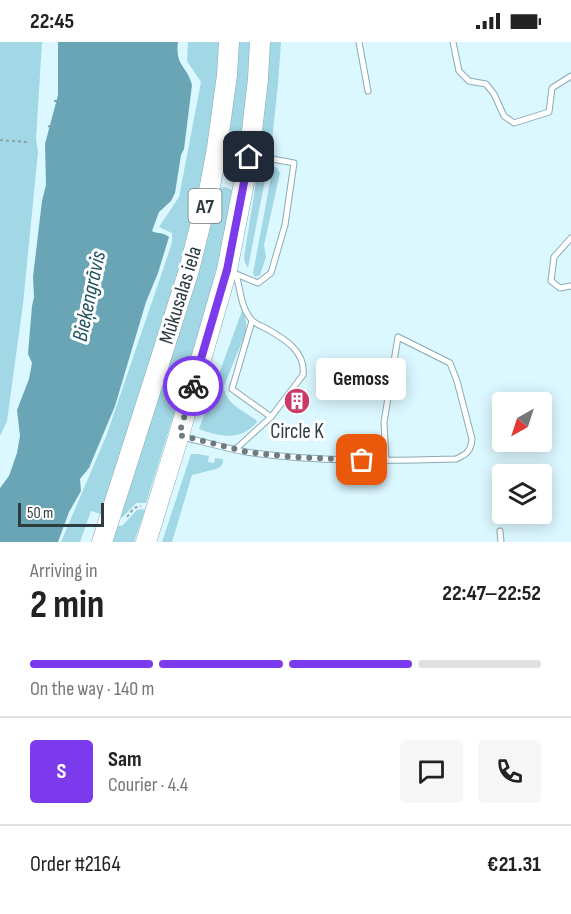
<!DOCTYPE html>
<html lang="en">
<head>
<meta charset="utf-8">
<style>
	:root { --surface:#fff; --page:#f6f6f6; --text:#222; --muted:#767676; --line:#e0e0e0; --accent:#7c3aed }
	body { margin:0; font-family:"Sofia Sans Condensed",sans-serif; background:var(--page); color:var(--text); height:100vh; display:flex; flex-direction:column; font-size:22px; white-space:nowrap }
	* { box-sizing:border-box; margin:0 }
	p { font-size:20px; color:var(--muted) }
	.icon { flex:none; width:33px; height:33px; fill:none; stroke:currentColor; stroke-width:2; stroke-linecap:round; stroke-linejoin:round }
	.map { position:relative; height:500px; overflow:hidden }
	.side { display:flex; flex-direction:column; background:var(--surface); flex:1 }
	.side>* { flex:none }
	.needle { width:39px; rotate:219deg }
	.tools { position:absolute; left:492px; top:350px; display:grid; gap:12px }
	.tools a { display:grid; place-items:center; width:60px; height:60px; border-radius:6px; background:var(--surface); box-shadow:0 3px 15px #0003; font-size:30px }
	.scale { position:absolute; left:18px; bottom:15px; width:86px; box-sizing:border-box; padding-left:6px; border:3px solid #2e3c40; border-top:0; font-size:16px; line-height:21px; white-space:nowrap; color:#2e3c40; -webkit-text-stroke:4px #fff; paint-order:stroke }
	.pin { position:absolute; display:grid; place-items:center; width:51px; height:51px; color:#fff; margin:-26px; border-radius:12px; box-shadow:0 3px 9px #0006 }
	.courier { position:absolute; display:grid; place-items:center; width:60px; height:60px; margin:-30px; border:4px solid #7c3aed; border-radius:50%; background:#fff; color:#222; box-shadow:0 2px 8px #0007 }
	.bubble { position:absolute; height:42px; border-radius:6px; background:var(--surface); box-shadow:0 3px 15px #0003; font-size:20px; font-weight:700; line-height:42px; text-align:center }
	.head em { font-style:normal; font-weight:700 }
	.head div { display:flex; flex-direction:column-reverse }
	.head { display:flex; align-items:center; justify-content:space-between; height:102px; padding:0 30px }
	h1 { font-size:39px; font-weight:700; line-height:45px }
	.bar { display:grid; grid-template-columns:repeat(4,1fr); gap:9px 6px; align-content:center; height:72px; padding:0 30px }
	.bar i { height:8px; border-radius:4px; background:var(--line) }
	.bar .active { background:var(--accent) }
	.bar p { grid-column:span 4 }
	.line { display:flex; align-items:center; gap:15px; padding:0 30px; border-top:2px solid var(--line) }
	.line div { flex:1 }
	.round { display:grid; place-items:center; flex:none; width:63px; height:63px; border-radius:6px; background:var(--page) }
	.status { display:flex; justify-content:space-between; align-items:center; height:42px; padding:0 30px; background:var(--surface); direction:ltr }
	.status svg { height:16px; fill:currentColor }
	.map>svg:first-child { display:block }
	.green { fill:#a2d7e5 }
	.water { fill:#69a5b4 }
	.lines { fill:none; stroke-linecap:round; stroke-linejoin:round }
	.lane-casing { stroke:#89abb4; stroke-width:7 }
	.highway-casing { stroke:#89abb4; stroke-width:21 }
	.path { stroke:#8ca1a8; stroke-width:2; stroke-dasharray:3 3; stroke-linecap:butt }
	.lane { stroke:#fff; stroke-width:5 }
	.highway { stroke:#fff; stroke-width:20 }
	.done { stroke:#6b7d83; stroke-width:6; stroke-dasharray:0 10.8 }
	.route { stroke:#7c3aed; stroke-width:8 }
	.labels { text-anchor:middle; stroke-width:6; stroke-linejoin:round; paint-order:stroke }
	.shield { fill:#fff; stroke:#6d7679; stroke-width:1.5 }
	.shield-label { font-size:20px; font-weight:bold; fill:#2e3c40 }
	.street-label { font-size:21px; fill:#2e3c40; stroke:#fff }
	.poi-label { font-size:21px; fill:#2e3c40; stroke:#fff }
	.water-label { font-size:22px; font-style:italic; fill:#205460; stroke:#fff }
</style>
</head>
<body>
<div class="status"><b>22:45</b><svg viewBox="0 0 49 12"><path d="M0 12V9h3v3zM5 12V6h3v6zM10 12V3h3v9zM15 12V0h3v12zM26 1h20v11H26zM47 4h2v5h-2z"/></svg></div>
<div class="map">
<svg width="571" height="500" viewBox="0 0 571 500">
	<rect width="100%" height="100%" fill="#dbf7ff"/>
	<!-- green -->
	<path class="green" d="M0 0H42L36 97 38 110 23 262 7 379 0 394Z
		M188 0H222L217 63 195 179 104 473 91 469 80 500H61L107 392 172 201V191L159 185 179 155 201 40 187 19Z
		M236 0H253L243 107C238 113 234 114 227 111L224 104Z
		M269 0H281L278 42 271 108 262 101 261 92Z
		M268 122 248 226 245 221 244 215 258 128 262 123Z
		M273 124 277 126 280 131 264 203 266 215 260 233 255 235 253 231Z
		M225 145 232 148 236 153 217 235 146 461H136L123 475 117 476 208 192 215 150 219 146Z
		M243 266 246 280V290L224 344C224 361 244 369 256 378L257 380C241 399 220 395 199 387Z
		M191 412H198L209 414 208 420 214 421 215 416 223 417C223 423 221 425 216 427L192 433 172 500H162Z
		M141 467 145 468 134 500H108L114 483 120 484 123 483 137 468Z"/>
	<!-- water -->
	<path class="water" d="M58 0H178C175 25 187 23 192 43L184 107 181 113 175 151 171 159 159 170 152 189C157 192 164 190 169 195L158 231 146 260 115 364 89 426 80 437 81 449 69 470 58 500H0V446L9 434 17 411 20 394 17 368 29 337 32 321 28 312 32 264 34 255 33 235 42 159 46 143 45 102 58 53Z"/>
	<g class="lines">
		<defs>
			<path id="lane" d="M359 0 368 49
				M453 0 459 29 469 39 486 42 494 52 504 74 514 81 549 70 552 46 571 34
				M571 196 554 215 551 239 560 246 571 244
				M231 230 236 232C240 246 241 266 251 277 254 282 262 284 267 287 285 297 306 310 303 333L271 375 238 405 235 407
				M236 232 258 241 271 231 285 183 294 121 272 117 253 115
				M252 279 232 347 271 375
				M183 395C204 400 225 406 246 410 314 420 387 419 456 417 467 412 471 409 472 397L457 339 450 321 398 295 384 380 386 419
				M500 489 501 500"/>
			<path id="highway" d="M102 500 189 228 210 144 217 106 227 33 229 0
				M146 500 179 393 227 228 249 115 258 37 260 0"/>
		</defs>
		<!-- lane casing -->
		<use href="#lane" class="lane-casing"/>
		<!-- highway casing -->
		<use href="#highway" class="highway-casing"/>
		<!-- path -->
		<path class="path" d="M54 59H57
			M48 84 51 85
			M0 98 27 100
			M127 475 134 466 141 464"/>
		<!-- lane -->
		<use href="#lane" class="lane"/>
		<!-- highway -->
		<use href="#highway" class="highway"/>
	</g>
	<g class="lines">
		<!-- done -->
		<path class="done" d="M193 344 179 393 247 410 292 415 362 418"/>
		<!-- route -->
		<path class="route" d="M193 344 227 228 249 115"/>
	</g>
	<!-- icons -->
	<defs>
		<symbol id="building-disc" viewBox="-11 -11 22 22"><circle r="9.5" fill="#c93c69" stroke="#fff"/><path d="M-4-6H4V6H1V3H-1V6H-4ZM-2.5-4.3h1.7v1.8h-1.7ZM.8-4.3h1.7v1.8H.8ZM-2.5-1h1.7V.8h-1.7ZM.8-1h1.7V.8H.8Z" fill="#fff"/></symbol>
	</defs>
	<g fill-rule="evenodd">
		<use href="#building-disc" x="282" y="344" width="30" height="30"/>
	</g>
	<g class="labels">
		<!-- shield labels -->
		<rect class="shield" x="188.5" y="147" width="33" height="34" rx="4.5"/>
		<g class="shield-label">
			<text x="205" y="171">A7</text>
		</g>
		<!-- street labels -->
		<g class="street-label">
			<text transform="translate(180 253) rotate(-73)" y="7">Mūkusalas iela</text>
		</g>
		<!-- poi labels -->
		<g class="poi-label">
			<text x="297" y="396">Circle K</text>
		</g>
		<!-- water labels -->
		<g class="water-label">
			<text transform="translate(88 254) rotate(-78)" y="8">Bieķengrāvis</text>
		</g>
	</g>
</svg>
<div class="tools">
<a><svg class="needle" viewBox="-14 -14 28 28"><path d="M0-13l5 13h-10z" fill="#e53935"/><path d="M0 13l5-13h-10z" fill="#767676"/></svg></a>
<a><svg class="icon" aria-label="layers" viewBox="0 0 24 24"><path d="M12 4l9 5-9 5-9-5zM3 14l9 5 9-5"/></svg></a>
</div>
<div class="scale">50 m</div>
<div class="pin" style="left:362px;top:418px;background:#ea580c"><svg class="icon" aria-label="bag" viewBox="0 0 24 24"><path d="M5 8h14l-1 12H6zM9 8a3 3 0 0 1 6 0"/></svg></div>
<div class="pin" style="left:249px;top:115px;background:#1f2937"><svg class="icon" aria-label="home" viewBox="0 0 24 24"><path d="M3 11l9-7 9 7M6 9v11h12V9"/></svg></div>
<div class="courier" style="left:193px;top:344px"><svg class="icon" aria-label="bike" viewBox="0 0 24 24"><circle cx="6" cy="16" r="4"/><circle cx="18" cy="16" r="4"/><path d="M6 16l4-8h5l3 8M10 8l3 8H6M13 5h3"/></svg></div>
<div class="bubble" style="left:316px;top:316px;width:90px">Gemoss</div>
</div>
<section class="side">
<div class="head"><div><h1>2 min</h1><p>Arriving in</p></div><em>22:47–22:52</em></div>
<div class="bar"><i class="active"></i><i class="active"></i><i class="active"></i><i></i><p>On the way · 140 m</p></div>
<div class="line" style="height:108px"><b class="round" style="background:var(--accent);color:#fff">S</b><div><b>Sam</b><p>Courier · 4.4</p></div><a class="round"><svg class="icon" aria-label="chat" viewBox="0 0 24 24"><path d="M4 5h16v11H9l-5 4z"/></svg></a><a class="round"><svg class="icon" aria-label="phone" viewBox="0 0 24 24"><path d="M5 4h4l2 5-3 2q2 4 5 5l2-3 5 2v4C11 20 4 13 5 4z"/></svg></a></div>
<div class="line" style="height:78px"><div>Order #2164</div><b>€21.31</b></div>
</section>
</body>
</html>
